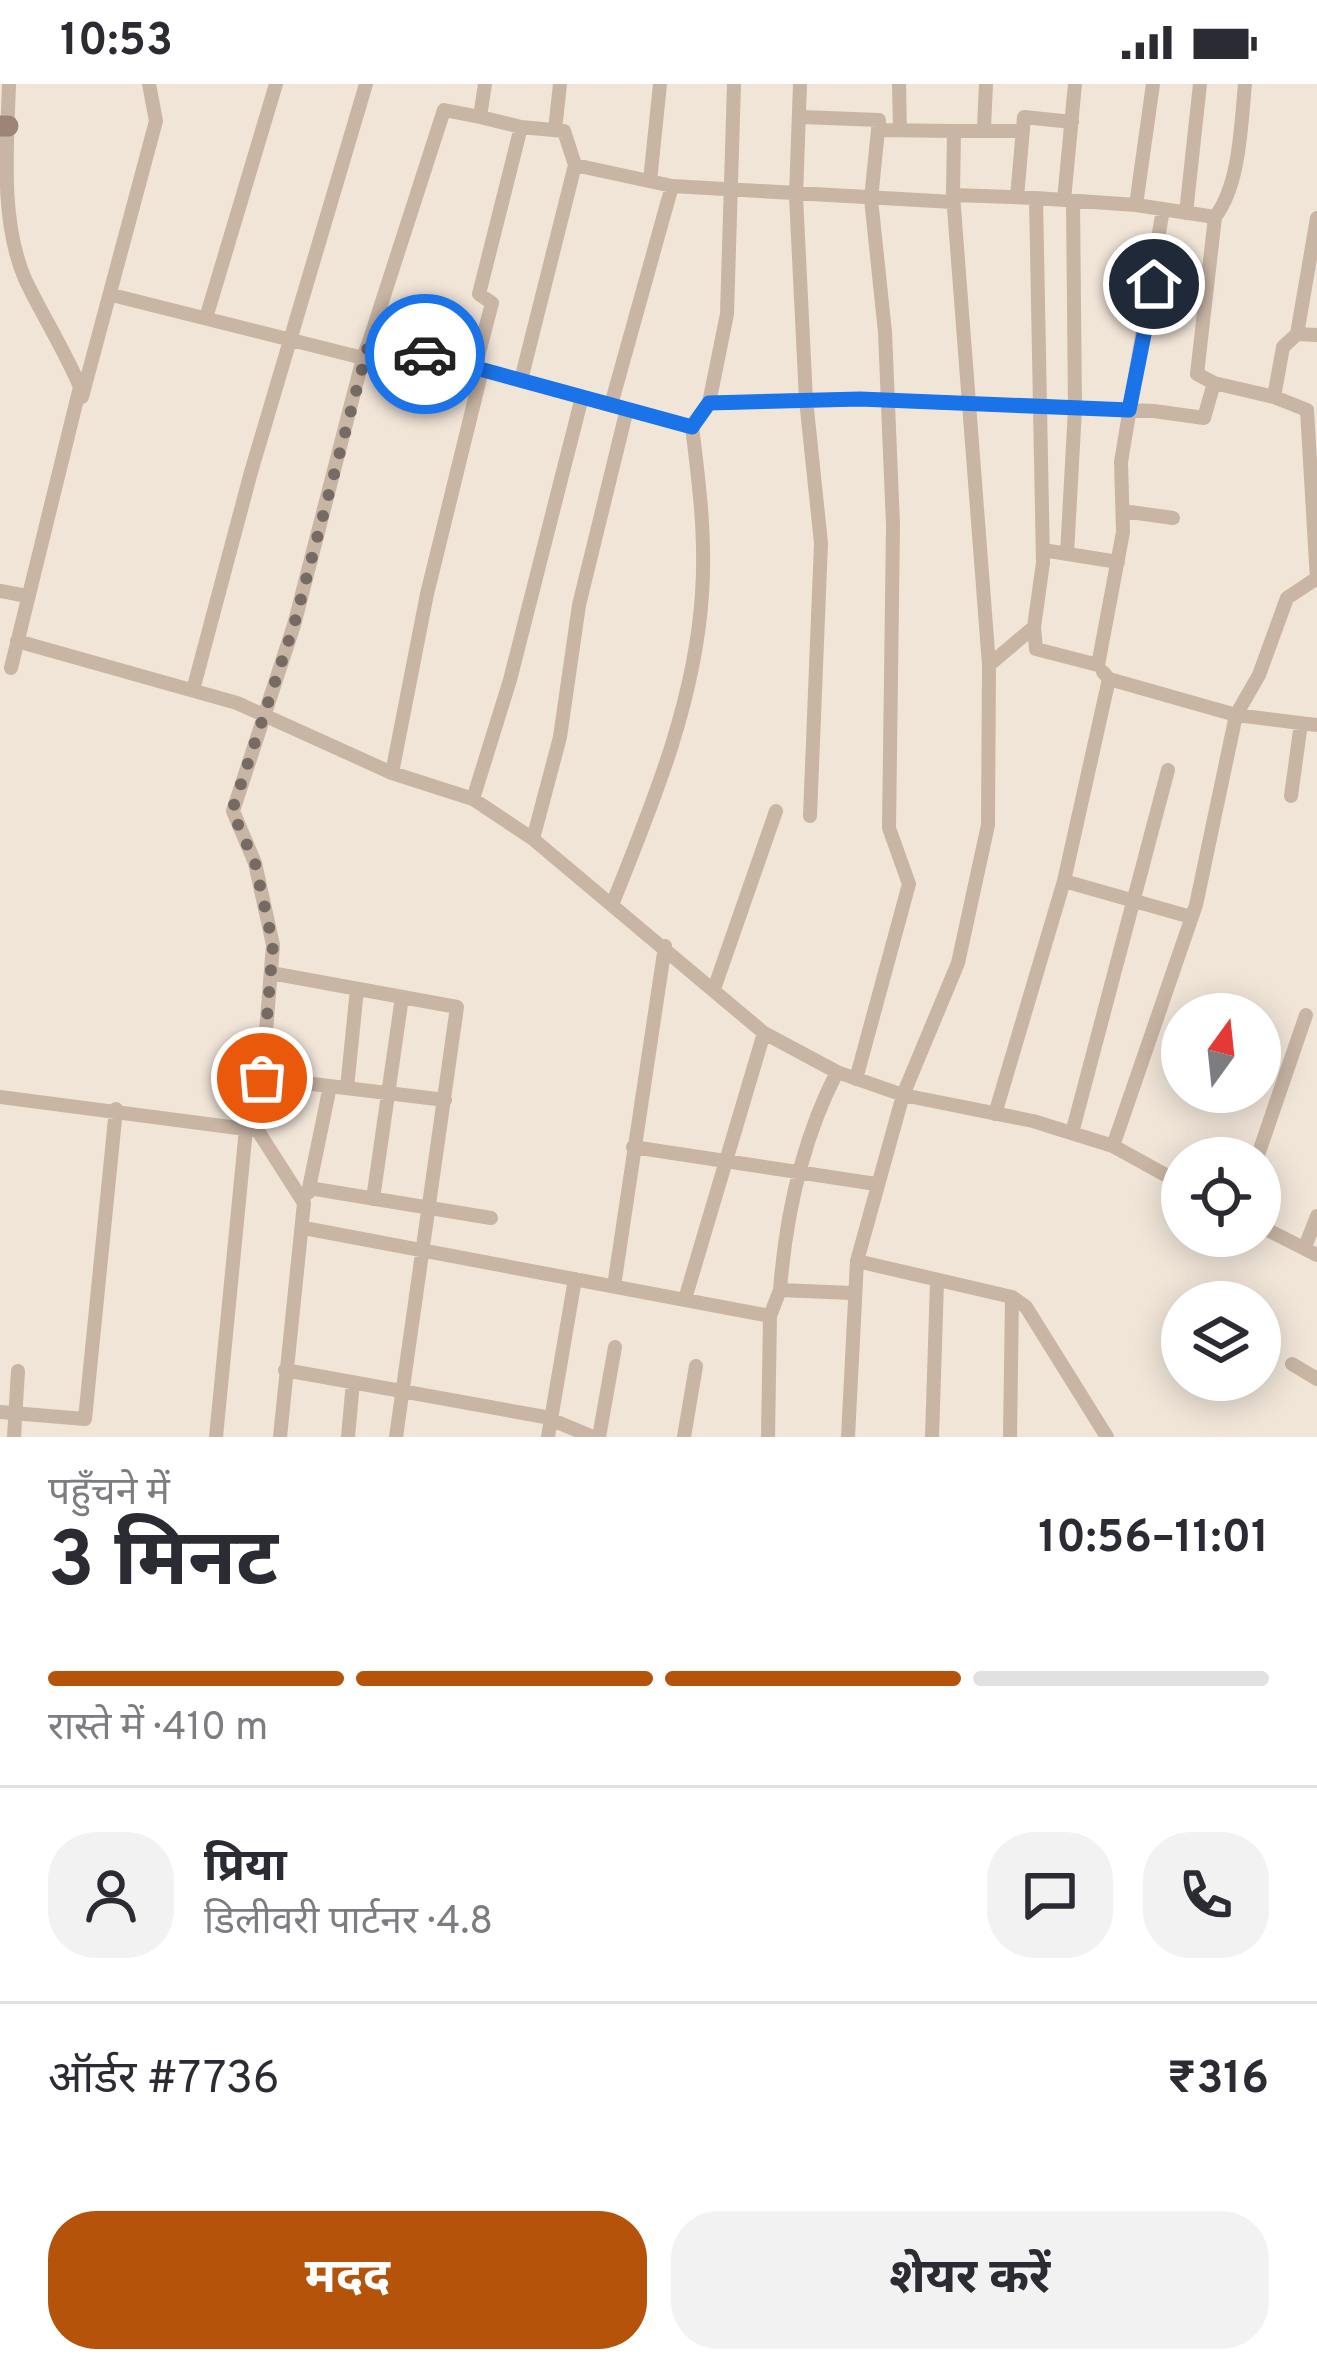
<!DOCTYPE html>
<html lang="hi">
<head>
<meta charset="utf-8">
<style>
	:root { --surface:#fff; --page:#f2f2f3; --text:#2b2b33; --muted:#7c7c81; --line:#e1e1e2; --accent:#b45309 }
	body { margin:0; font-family:Overpass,"Noto Sans Devanagari",sans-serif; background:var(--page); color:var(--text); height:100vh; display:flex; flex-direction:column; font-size:45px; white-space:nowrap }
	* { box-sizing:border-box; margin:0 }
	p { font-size:39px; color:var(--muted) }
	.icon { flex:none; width:66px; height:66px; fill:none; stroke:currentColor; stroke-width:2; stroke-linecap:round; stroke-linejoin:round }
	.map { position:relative; height:1353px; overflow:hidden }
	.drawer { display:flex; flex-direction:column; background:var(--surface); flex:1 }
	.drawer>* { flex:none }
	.needle { width:78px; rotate:15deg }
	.controls { position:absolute; left:1161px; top:909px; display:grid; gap:24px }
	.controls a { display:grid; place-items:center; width:120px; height:120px; border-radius:50%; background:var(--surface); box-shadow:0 6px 30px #0003; font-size:60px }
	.pin { position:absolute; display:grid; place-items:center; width:102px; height:102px; color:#fff; margin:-51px; border:6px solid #fff; border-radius:50%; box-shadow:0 3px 12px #0007 }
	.courier { position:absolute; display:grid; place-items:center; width:120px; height:120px; margin:-60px; border:9px solid #1a73e8; border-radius:50%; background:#fff; color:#222; box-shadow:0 3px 15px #0007 }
	.overview em { font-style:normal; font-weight:700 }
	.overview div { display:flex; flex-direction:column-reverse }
	.overview { display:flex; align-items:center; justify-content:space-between; height:204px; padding:0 48px }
	h1 { font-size:78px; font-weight:700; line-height:90px }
	.bar { display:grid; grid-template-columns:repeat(4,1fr); gap:18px 12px; align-content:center; height:144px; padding:0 48px }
	.bar i { height:15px; border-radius:9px; background:var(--line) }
	.bar .on { background:var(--accent) }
	.bar p { grid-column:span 4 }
	.line { display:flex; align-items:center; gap:30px; padding:0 48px; border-top:3px solid var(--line) }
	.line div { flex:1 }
	.round { display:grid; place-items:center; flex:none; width:126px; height:126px; border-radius:48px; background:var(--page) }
	.cta { display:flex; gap:24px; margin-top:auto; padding:24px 48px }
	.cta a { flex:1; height:138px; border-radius:48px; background:var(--accent); color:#fff; font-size:48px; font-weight:700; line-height:138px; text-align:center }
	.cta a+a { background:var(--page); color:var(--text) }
	.status { display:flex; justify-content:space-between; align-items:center; height:84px; padding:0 60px; background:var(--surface); direction:ltr }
	.status svg { height:33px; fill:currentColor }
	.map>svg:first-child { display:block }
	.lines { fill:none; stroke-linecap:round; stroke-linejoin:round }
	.street { stroke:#c8b5a4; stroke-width:14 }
	.secondary { stroke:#9c8476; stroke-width:21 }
	.done { stroke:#766b64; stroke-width:12; stroke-dasharray:0 21.6 }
	.route { stroke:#1a73e8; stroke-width:15 }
</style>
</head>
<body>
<div class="status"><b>10:53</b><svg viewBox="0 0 49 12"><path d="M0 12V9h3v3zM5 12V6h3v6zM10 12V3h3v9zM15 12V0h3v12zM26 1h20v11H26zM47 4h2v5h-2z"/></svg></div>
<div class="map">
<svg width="1317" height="1353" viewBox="0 0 1317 1353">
	<rect width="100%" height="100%" fill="#f1e5d8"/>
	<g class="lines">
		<!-- street -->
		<path class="street" d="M9 0C7 62 0 137 25 195 42 231 64 265 80 303L11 584
			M800 0 796 112 806 316 821 459 810 732
			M899 0 900 46
			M802 33 879 36 871 115 885 248 893 441 889 744 909 800 856 995
			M521 43 564 47 575 81 521 296
			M984 44 986 0
			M555 46 560 0
			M954 47H1023
			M575 81 672 102 953 118
			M650 97 660 0
			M953 111 1036 114 1043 479 1034 543 989 581
			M1017 113 1024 33 1072 38
			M1036 114 1136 121 1153 0
			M1064 116 1075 0
			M1136 121 1215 133 1197 290 1214 299
			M1186 129 1200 0
			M1215 133C1240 101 1241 40 1245 0
			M112 211 363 274 370 255 692 343 709 319 860 315 1154 327 1204 334 1214 299 1274 313 1283 263 1297 250 1317 134
			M206 234 276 0
			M1297 250 1317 251
			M370 255 444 26 480 33 485 0
			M475 284 492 219 479 210 521 43 480 33
			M82 313 156 37 149 0
			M1274 313 1307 326 1317 496
			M709 319 727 230 734 0
			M611 321 672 102
			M1123 427 1173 434
			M1043 466 1118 478
			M1067 470 1075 325 1073 117
			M0 507 27 512
			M1034 543 1036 565 1098 581 1123 448 1121 378 1163 125
			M17 557 237 619 392 689 473 715 533 755 764 949 837 988 903 1011 1033 1037 1113 1062 1182 1100
			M1103 588 1109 595 1236 631 1317 641
			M193 606 251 388 366 0
			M392 689 427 510 482 286
			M1291 712 1301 639
			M473 715 510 596 582 313
			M533 755 560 653 579 521 627 325
			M1064 797 1191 833
			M612 821C652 721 695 619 702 510 706 454 699 398 692 343
			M271 889 457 923 396 1353
			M714 905 776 727
			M263 994 445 1016
			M347 1004 357 905
			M0 1013 253 1046
			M995 1030 1064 797 1109 595
			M1072 1049 1168 686
			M1113 1062 1196 821 1236 631 1259 591 1287 514 1314 496
			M633 1063 876 1100
			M1257 1074 1306 931
			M309 1104 491 1134
			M308 1109 330 1002
			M373 1115 402 913
			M1260 1142 1317 1171
			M304 1144 770 1232 780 1206 852 1209
			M1305 1163 1317 1132
			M857 1177 1012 1213 1010 1353
			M614 1202 665 862
			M780 1206C786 1129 802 1056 837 988
			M1012 1213 1026 1223 1107 1353
			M685 1215 764 949
			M1292 1280 1317 1295
			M285 1286 545 1333 593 1353
			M0 1328 85 1335 116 1025
			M14 1353 18 1287
			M216 1353 246 1045
			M280 1353 304 1119 258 1047 273 861 255 779 233 727 294 541 363 274
			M348 1353 353 1298
			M548 1353 575 1195
			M599 1353 615 1263
			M684 1353 696 1282
			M768 1353 770 1232
			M848 1353 857 1177 903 1011 958 879 988 741 989 581 953 111 954 47 878 46
			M932 1353 937 1198"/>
		<!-- secondary -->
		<path class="secondary" d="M0 42H8"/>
	</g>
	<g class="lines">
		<!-- done -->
		<path class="done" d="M262 994 273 861 255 779 232 727 294 541 370 255 425 270"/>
		<!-- route -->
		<path class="route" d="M425 270 692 343 709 319 860 315 1129 326 1154 200"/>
	</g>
</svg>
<div class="controls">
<a><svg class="needle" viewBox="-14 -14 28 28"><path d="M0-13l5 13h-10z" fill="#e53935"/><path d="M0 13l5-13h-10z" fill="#7c7c81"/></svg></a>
<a><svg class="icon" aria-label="locate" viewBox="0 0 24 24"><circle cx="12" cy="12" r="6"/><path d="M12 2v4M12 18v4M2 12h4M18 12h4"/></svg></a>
<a><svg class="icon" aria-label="layers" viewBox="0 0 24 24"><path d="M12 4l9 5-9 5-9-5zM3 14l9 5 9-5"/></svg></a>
</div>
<div class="pin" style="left:262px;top:994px;background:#ea580c"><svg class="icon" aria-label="bag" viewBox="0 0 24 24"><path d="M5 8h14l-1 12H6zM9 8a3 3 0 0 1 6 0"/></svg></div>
<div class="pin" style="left:1154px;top:200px;background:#1f2937"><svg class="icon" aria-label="home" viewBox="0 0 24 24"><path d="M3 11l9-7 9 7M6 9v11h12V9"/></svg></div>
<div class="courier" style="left:425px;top:270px"><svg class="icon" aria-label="car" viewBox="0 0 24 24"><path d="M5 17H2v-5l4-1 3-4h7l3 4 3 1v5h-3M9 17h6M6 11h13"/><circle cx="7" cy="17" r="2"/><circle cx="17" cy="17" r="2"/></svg></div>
</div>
<section class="drawer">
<div class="overview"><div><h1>3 मिनट</h1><p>पहुँचने में</p></div><em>10:56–11:01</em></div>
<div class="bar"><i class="on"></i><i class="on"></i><i class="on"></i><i></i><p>रास्ते में · 410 m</p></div>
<div class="line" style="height:216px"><a class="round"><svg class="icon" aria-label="person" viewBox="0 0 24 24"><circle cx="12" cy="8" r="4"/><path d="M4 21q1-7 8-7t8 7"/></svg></a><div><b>प्रिया</b><p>डिलीवरी पार्टनर · 4.8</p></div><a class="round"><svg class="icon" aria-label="chat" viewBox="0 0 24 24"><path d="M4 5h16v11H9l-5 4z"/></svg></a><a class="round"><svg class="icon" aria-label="phone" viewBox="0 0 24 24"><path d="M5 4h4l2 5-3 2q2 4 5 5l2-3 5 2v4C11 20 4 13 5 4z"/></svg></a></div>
<div class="line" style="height:156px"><div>ऑर्डर #7736</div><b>₹316</b></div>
<div class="cta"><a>मदद</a><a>शेयर करें</a></div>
</section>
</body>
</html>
